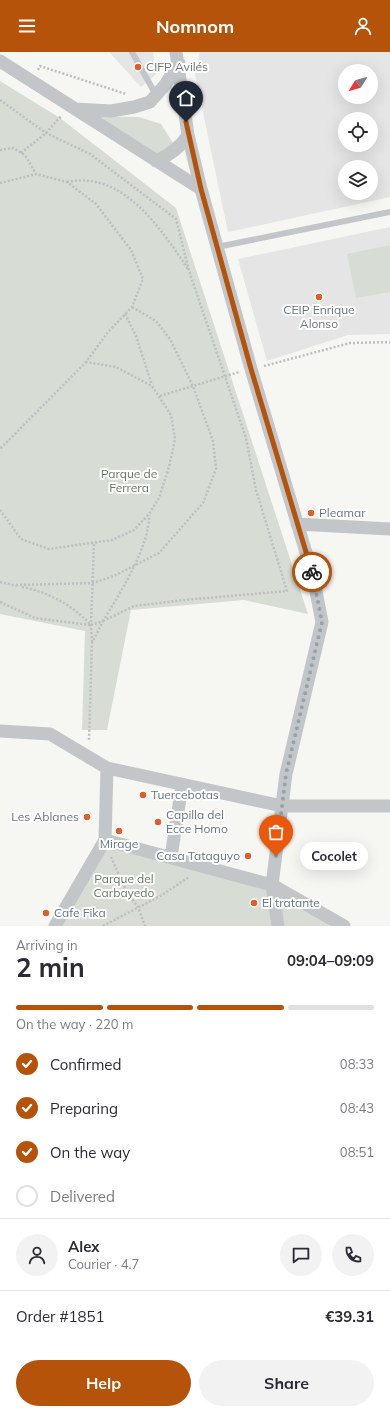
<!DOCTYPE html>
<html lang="en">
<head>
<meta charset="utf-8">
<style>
	:root { --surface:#fff; --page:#f2f2f3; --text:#2b2b33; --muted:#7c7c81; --line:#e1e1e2; --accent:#b45309 }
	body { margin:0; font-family:Mulish,sans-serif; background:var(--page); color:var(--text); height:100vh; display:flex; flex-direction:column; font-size:15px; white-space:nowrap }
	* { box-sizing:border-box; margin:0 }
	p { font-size:13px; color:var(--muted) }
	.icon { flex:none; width:22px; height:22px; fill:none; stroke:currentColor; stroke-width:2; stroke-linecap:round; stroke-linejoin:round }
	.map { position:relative; height:874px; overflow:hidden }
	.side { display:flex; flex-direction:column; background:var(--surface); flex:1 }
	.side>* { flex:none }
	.needle { width:26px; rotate:233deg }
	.buttons { position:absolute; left:338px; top:12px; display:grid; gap:8px }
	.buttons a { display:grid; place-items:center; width:40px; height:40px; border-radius:50%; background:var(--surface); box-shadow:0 4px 16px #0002; font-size:20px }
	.pin { position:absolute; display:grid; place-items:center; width:34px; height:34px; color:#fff; margin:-41px -17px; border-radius:50% 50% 50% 0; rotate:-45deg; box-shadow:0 0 4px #0007 }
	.pin .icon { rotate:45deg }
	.courier { position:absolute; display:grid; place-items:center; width:40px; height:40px; margin:-20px; border:3px solid #b45309; border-radius:50%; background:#fff; color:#222; box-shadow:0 1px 5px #0007 }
	.bubble { position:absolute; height:28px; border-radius:14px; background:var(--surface); box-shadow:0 4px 16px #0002; font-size:13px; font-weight:700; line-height:28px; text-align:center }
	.summary em { font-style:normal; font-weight:700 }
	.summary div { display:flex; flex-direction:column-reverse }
	.summary { display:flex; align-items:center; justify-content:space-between; height:68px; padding:0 16px }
	h1 { font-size:26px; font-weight:700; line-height:30px }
	.bar { display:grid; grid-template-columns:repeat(4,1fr); gap:6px 4px; align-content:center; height:48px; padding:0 16px }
	.bar i { height:5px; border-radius:3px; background:var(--line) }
	.bar .on { background:var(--accent) }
	.bar p { grid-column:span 4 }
	.line { display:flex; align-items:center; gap:10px; padding:0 16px; border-top:1px solid var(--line) }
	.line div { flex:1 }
	.round { display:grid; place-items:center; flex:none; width:42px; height:42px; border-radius:21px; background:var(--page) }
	ol { padding:0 16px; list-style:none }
	li { display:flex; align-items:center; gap:12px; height:44px }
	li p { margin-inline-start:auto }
	li .icon { padding:4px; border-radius:50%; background:var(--accent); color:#fff; stroke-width:4 }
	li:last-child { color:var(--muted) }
	li i { width:22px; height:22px; border:2px solid var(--line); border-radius:50% }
	.primary-button { display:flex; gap:8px; margin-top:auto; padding:8px 16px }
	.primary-button a { flex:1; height:46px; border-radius:24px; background:var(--accent); color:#fff; font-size:16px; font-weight:700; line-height:46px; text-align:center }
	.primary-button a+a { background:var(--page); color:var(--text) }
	header { display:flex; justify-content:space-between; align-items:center; height:52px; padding:0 16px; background:var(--accent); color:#fff; font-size:18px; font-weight:700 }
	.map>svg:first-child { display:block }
	.built { fill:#e4e5e4; fill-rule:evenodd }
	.green { fill:#d7ddd4 }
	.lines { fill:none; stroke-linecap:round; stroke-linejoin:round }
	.path { stroke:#bcbec0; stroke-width:2.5; stroke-dasharray:2 2; stroke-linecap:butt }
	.lane { stroke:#c2c6c9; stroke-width:6 }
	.street { stroke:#c2c6c9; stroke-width:13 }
	.done { stroke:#98a2aa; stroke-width:4; stroke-dasharray:0 7.2 }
	.route { stroke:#b45309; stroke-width:5 }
	.poi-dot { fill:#dc5f2d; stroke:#fff; stroke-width:1.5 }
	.labels { text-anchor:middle; stroke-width:4; stroke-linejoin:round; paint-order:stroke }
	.poi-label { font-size:12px; fill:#667583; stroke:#fff; text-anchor:start }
	.park-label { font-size:12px; fill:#687a65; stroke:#fff }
</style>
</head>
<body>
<header><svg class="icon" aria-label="menu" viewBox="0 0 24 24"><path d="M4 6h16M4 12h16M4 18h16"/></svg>Nomnom<svg class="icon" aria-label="person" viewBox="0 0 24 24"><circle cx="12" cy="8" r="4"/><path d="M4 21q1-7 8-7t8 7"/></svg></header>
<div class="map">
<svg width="390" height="874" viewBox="0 0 390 874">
	<rect width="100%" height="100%" fill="#f6f6f3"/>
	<!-- built -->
	<path class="built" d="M109 0H153L156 22 141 35Z
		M200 0H390V145L228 180 195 22ZM345 19H371V45H345ZM345 67H371V93H345ZM345 115H371V141H345Z
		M390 175V282L348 283 267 309 238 207Z"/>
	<!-- green -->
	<path class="green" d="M0 29 60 66 176 156 308 562 244 548 131 558 107 678H82L85 579 0 562Z
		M92 64 139 65 161 72 175 94 164 101 153 102Z
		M390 193V240L356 246 347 202Z
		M105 788 272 833 344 874H55Z"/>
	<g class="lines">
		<!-- path -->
		<path class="path" d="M38 18 40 14 126 42
			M0 48 46 81 90 102 176 167 189 219 246 386 256 438 287 539 184 548 134 554 103 569
			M0 98 13 96 25 103 36 122
			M21 101 46 81 62 63
			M67 130C123 118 161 177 188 217
			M0 131 36 122 67 130 96 152 131 198 143 227 132 255 108 280 86 310 0 397
			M125 262 136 284 152 333
			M264 314 350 291 390 290
			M160 344 239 320
			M0 458 21 487 49 497 112 488 134 478 149 462 159 446 169 415 175 387 171 363 152 334 116 315 86 310
			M0 530 17 534
			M16 533 93 531 114 524 159 501 203 451 216 417 213 389 193 334 170 287 156 269 132 255
			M22 535C49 540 72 553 91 573L103 569 92 591 89 689
			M0 550 35 566 90 573
			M103 569C119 543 150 494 149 463
			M92 590 91 573 94 492
			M111 805 127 841 138 855 145 874
			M103 874 162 843 189 825"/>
		<!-- lane -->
		<path class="lane" d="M132 0 156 43
			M217 195 390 160"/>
		<!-- street -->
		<path class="street" d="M176 0 188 83 201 137 251 317 313 524 322 570 286 722 272 833 278 874
			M0 9 201 137
			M75 57 111 59 134 55 150 50 165 33 179 11
			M156 109C170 103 180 96 188 83
			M297 472 390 477
			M0 679 50 682 107 716 282 754H390
			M105 788 107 716
			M171 805 182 733
			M55 874 105 788 272 833 344 874"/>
	</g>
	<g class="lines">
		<!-- done -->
		<path class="done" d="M276 804 286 722 322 570 312 520"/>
		<!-- route -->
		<path class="route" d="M186 70 201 137 251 317 312 520"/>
	</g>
	<!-- markers -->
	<g class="poi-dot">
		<circle cx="138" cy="15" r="4"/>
		<circle cx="319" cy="245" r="4"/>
		<circle cx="311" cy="461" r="4"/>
		<circle cx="143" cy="743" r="4"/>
		<circle cx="87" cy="765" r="4"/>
		<circle cx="158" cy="770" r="4"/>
		<circle cx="119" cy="779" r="4"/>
		<circle cx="248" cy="804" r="4"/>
		<circle cx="254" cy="851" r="4"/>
		<circle cx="46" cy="861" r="4"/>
	</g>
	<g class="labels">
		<!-- poi labels -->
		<g class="poi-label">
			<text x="146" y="19">CIFP Avilés</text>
			<text x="319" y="262" text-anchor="middle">CEIP Enrique<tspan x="319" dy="14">Alonso</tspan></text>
			<text x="319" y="465">Pleamar</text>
			<text x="151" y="747">Tuercebotas</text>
			<text x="166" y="767">Capilla del<tspan x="166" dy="14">Ecce Homo</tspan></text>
			<text x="79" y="769" text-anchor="end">Les Ablanes</text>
			<text x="119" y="796" text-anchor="middle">Mirage</text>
			<text x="240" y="808" text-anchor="end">Casa Tataguyo</text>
			<text x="262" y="855">El tratante</text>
			<text x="54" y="865">Cafe Fika</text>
		</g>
		<!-- park labels -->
		<g class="park-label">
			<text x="129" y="426">Parque de<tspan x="129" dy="14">Ferrera</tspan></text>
			<text x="124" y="831">Parque del<tspan x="124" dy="14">Carbayedo</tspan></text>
		</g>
	</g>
</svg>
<div class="buttons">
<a><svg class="needle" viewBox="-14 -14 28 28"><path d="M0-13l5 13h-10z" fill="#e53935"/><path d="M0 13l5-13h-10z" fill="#7c7c81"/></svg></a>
<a><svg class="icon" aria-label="locate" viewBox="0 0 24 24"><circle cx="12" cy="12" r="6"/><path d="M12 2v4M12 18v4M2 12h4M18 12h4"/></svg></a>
<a><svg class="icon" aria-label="layers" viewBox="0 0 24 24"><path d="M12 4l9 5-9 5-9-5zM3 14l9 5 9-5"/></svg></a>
</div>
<div class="pin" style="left:276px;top:804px;background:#ea580c"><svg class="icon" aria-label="bag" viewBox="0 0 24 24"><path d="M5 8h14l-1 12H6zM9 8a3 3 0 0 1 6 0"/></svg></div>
<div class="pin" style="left:186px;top:70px;background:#1f2937"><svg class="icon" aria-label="home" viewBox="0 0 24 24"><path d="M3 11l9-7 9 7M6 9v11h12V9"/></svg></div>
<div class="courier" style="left:312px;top:520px"><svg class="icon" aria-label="bike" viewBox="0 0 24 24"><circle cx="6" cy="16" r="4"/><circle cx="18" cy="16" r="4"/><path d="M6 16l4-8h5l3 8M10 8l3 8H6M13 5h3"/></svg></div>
<div class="bubble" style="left:300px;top:790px;width:68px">Cocolet</div>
</div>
<section class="side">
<div class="summary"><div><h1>2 min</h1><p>Arriving in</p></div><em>09:04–09:09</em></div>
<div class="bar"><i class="on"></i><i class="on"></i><i class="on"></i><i></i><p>On the way · 220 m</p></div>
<ol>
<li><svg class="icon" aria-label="check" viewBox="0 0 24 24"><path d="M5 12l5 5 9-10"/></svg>Confirmed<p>08:33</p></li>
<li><svg class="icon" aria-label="check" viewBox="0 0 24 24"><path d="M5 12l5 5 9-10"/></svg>Preparing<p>08:43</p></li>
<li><svg class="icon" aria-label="check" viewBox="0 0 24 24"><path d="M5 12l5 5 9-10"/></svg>On the way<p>08:51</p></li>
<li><i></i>Delivered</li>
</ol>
<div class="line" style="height:72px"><a class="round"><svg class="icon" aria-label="person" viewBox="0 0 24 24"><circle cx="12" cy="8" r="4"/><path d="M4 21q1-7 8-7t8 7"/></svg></a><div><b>Alex</b><p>Courier · 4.7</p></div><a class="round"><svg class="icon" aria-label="chat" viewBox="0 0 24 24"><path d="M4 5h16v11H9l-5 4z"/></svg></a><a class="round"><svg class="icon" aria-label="phone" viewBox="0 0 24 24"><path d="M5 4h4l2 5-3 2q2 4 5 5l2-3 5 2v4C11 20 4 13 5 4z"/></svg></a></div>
<div class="line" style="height:52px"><div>Order #1851</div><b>€39.31</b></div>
<div class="primary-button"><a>Help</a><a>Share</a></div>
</section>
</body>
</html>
